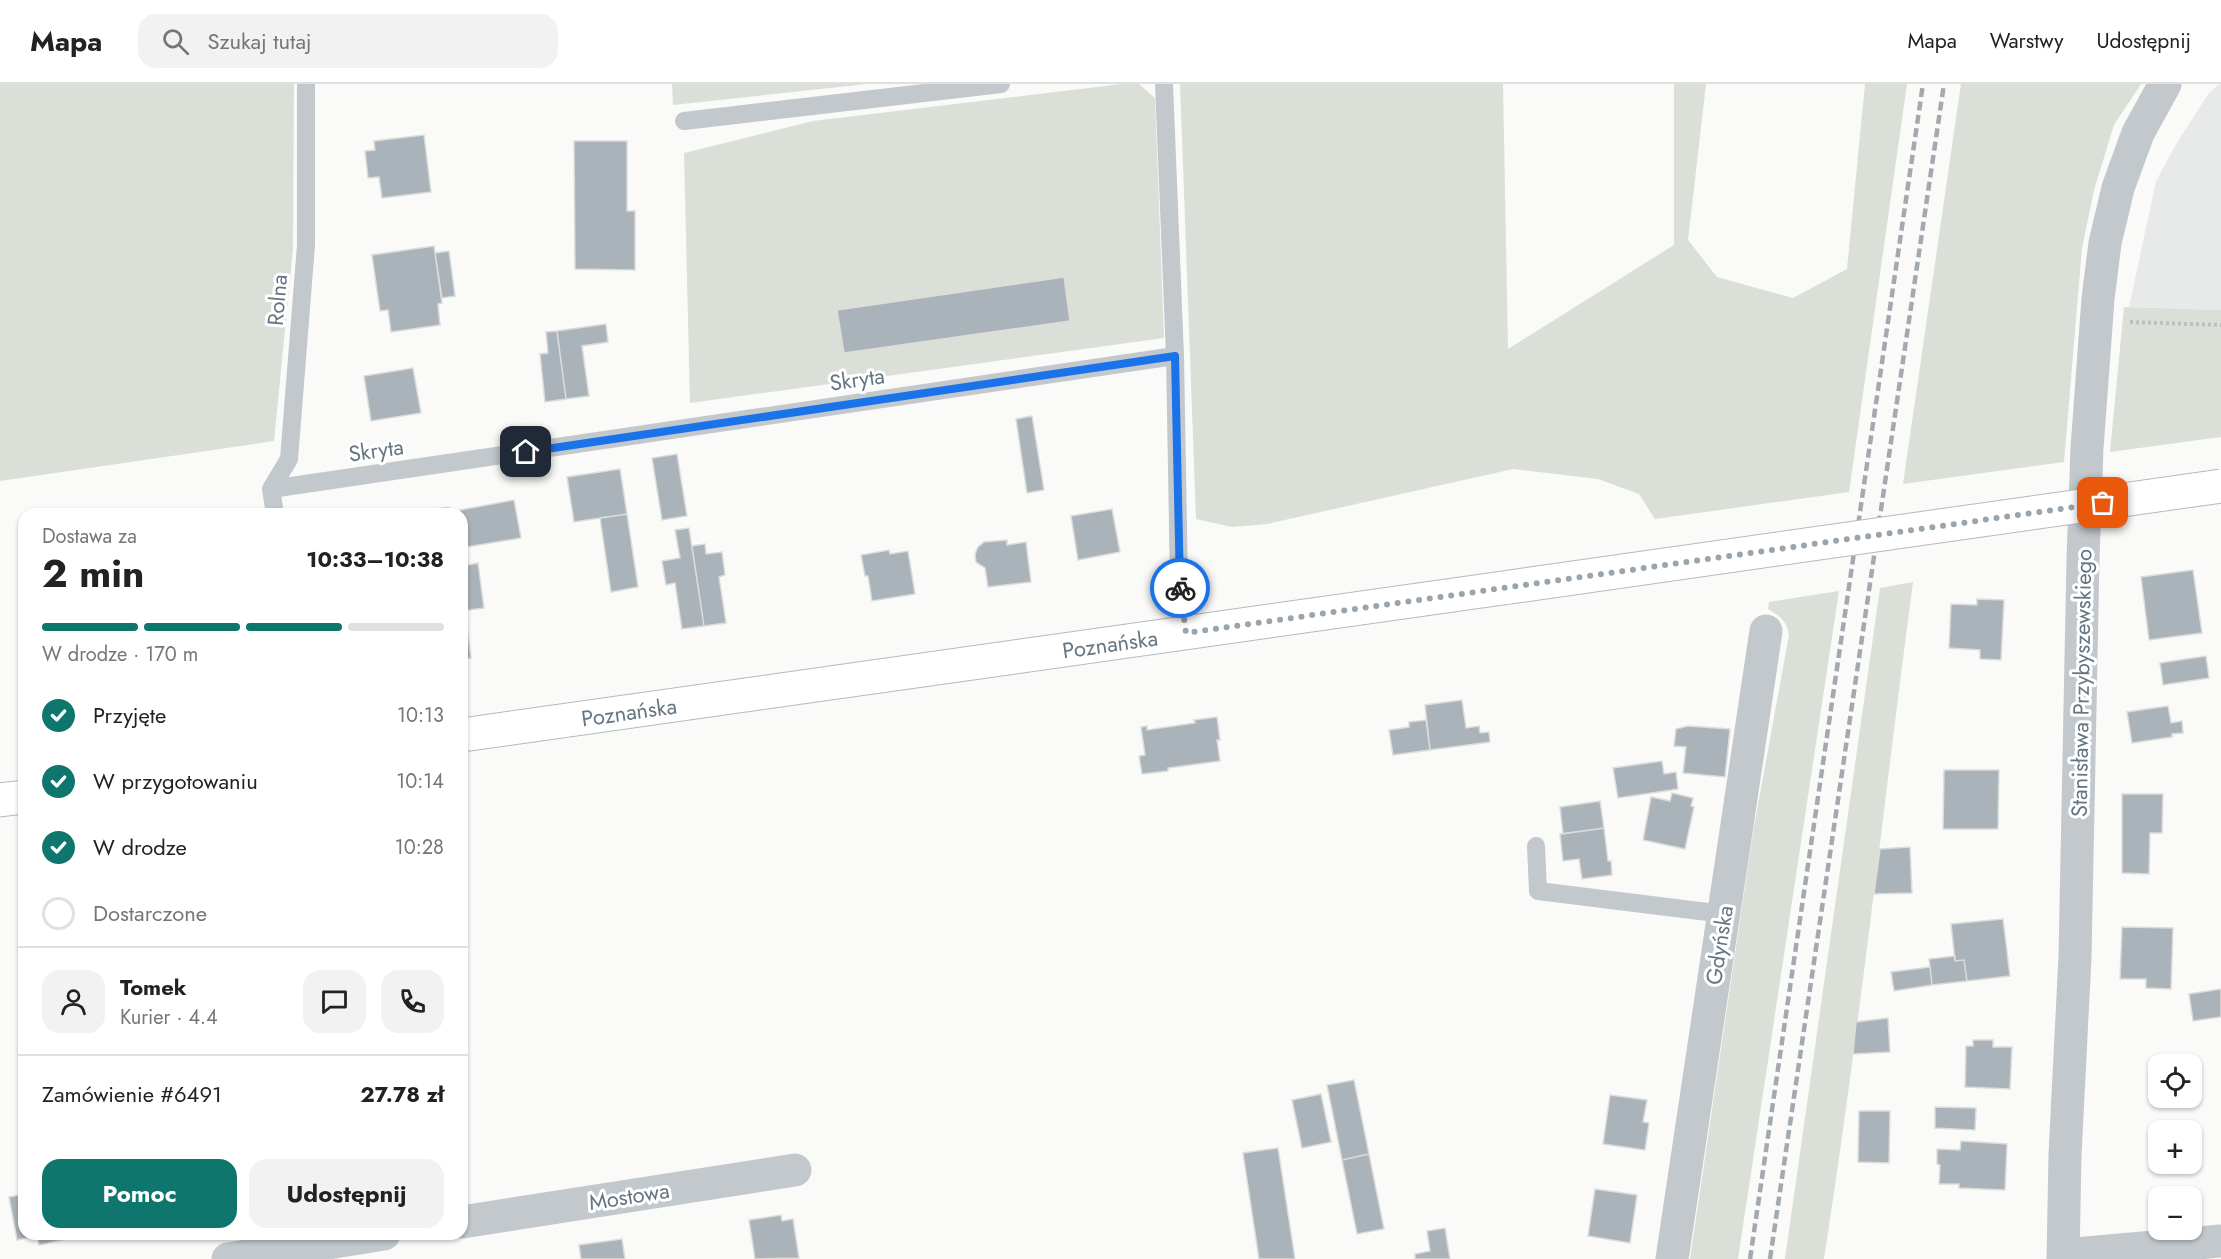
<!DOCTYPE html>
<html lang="pl">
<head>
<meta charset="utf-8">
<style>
	:root { --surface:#fff; --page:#f2f2f2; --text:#222; --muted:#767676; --line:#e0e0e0; --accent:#0f766e }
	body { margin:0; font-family:Jost,sans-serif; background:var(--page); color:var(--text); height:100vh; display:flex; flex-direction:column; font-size:22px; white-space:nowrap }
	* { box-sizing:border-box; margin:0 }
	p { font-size:20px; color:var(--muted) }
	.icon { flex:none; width:33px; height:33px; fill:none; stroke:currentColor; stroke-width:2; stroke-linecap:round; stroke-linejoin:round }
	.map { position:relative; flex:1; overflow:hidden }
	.sheet { position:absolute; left:18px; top:424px; width:450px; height:732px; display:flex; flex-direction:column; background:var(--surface); border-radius:18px; box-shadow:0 2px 4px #0004 }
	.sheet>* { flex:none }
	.fabs { position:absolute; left:2148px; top:970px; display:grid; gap:12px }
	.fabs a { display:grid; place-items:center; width:54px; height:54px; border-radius:12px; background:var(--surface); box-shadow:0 2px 4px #0004; font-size:30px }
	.pin { position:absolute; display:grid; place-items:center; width:51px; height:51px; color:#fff; margin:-26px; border-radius:12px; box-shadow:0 3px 9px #0006 }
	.courier { position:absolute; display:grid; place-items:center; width:60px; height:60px; margin:-30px; border:4px solid #1a73e8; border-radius:50%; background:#fff; color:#222; box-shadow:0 2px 8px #0007 }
	.headline em { font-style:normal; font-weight:700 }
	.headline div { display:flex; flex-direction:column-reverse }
	.headline { display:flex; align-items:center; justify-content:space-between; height:102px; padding:0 24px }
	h1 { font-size:39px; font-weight:700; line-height:45px }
	.bar { display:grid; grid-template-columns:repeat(4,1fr); gap:9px 6px; align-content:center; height:72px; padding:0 24px }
	.bar i { height:8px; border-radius:4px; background:var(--line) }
	.bar .active { background:var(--accent) }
	.bar p { grid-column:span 4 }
	.line { display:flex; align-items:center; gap:15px; padding:0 24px; border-top:2px solid var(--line) }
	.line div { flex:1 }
	.round { display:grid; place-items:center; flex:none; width:63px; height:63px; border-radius:18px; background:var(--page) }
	ol { padding:0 24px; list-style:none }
	li { display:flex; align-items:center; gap:18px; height:66px }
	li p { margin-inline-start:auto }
	li .icon { padding:6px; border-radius:50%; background:var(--accent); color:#fff; stroke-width:4 }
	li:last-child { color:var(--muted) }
	li i { width:33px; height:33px; border:3px solid var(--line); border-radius:50% }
	.button { display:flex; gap:12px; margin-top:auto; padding:12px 24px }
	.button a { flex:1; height:69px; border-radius:18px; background:var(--accent); color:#fff; font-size:24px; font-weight:700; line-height:69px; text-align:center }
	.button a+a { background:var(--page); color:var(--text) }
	header { display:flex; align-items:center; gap:36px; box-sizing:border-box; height:84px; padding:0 30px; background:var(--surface); border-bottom:2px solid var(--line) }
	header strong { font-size:28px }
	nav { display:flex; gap:33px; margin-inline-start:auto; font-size:21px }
	.search { width:420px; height:54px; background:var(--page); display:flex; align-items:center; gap:15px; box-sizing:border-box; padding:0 21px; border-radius:18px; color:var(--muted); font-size:22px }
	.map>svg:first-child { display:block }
	.built { fill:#e8e9e9 }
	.green { fill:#dadfd7 }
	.building { fill:#aab3b9; stroke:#dcdcda; stroke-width:1.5 }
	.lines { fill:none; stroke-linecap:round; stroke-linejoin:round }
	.secondary-casing { stroke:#b3babf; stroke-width:35 }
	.path { stroke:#bbbfc2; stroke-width:4; stroke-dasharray:3 3; stroke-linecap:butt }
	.service { stroke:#c3c8cc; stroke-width:18 }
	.minor { stroke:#c3c8cc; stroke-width:33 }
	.tertiary { stroke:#c3c8cc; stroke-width:33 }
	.secondary { stroke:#fff; stroke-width:33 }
	.rail { stroke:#a2aab0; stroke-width:4.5; stroke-dasharray:9 4.5; stroke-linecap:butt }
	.secondary-bridge-casing { stroke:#b3babf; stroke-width:35; stroke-linecap:butt }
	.secondary-bridge { stroke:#fff; stroke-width:33 }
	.done { stroke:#99a4ac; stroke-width:6; stroke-dasharray:0 10.8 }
	.route { stroke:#1a73e8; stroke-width:8 }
	.labels { text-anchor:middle; stroke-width:6; stroke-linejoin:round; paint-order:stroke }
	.street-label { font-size:22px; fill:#657683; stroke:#fff }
</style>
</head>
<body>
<header>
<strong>Mapa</strong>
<div class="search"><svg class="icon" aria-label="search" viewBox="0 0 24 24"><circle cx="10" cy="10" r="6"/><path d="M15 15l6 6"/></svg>Szukaj tutaj</div>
<nav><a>Mapa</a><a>Warstwy</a><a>Udostępnij</a></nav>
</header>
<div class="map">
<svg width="2221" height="1175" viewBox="0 0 2221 1175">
	<rect width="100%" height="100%" fill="#fafaf8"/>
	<!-- built -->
	<path class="built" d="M2219 0H2221V226L2129 223 2156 97 2178 57 2209 9Z"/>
	<!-- green -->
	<path class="green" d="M0 0H294L293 164 274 357 0 397Z
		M672 0H867L673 21Z
		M1122 0H1139L1155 14 1164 254 690 319 684 69 813 37Z
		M1180 0H1503L1508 265 1674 161V0H1706L1688 156 1717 193 1793 214 1847 185 1865 0H1907L1849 408 1655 435 1639 410 1598 395 1513 385 1267 440 1232 443 1196 435Z
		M1961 0H2141L2114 41 2094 106 2082 164 2064 378 1903 400Z
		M2124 223 2221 226V353L2110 368Z
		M1913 498C1883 724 1859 950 1824 1175H1785L1880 504Z
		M1839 507 1738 1175H1690L1753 748 1789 551C1787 537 1780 532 1768 525L1769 518Z"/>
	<!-- building -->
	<path class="building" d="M424 51 431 108 382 114 379 93 368 94 365 67 375 66 374 57Z
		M574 57H627V127H635V186L575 185Z
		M434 162 442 219 438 220 440 241 391 248 388 226 380 227 372 171Z
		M449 167 455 212 442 214 435 169Z
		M1064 193 1070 237 844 269 837 226Z
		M606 240 608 258 582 262 589 312 566 315 557 247Z
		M557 247 566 315 545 318 540 270 548 269 546 248Z
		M413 284 421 329 371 337 364 292Z
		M1032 332 1044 406 1027 409 1016 335Z
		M677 370 687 432 662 436 652 374Z
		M620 385 627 430 574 438 567 393Z
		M514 416 521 454 467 463 460 426Z
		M449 423 450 430H429V426Z
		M1112 425 1120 468 1078 476 1071 432Z
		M627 430 638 503 611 508 600 434Z
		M689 444 704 542 682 545 675 499 666 501 662 477 680 474 675 446Z
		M1007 456V461L1026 458 1031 498 988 503 985 484 976 478 975 470 978 463 984 458Z
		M705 460 706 470 722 468 725 491 719 493 726 539 704 542 692 462Z
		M889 466 890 470 908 467 915 510 872 517 868 492H865L861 471Z
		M478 479 484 524 462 527V482Z
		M2193 486 2202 549 2149 556 2141 493Z
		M1977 515 2004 516 2001 576 1980 575V566L1949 564 1951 520 1977 521Z
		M462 527H465L471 574 462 575Z
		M2206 572 2209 594 2163 601 2160 579Z
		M1462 616 1466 644 1479 642 1480 649 1489 648 1490 658 1430 666 1425 621Z
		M2168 622 2171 639 2182 637 2183 649 2172 650V653L2132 659 2127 628Z
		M1217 633 1220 656H1217L1220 677 1168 684V687L1142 690 1139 672 1145 671 1141 643 1147 642V646L1195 639 1194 636Z
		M1426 636 1430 666 1393 671 1389 646 1409 643V638Z
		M1688 642 1730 645 1725 693 1683 689 1686 663 1674 662 1676 645Z
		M1662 677 1664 690 1676 688 1678 705 1618 714 1613 684Z
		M1944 686H1999L1998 745H1943Z
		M1672 709 1693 714 1691 722 1694 723 1685 765 1643 756 1651 713 1670 717Z
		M2122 710H2163L2162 749H2150L2149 790 2122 789Z
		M1600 717 1604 744 1563 750 1560 723Z
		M1604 744 1608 777H1611L1612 791 1582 795 1579 775 1563 777 1560 750Z
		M1910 763 1912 809 1874 810 1880 765Z
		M2003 835 2010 892 1967 897 1964 876 1955 877 1951 840Z
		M2122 843 2173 844 2171 905 2146 904V895H2120Z
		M1955 872V877L1964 876 1967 897 1932 901 1929 875Z
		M1930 883 1932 901 1894 907 1891 888Z
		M2221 905V933L2193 937 2189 910Z
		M1888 934 1890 968 1853 970 1856 938Z
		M1973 956H1993V963H2012L2010 1005 1965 1003 1966 962H1973Z
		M1354 996 1369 1070 1342 1076 1327 1001Z
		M1321 1010 1331 1058 1302 1064 1292 1016Z
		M1610 1011 1647 1016 1643 1038 1649 1039 1645 1066 1603 1060Z
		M1935 1023 1976 1024 1975 1046 1935 1044Z
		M1859 1027H1890L1889 1079 1858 1078Z
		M1961 1057 2007 1060 2005 1106 1959 1104V1100H1939L1940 1081 1937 1080V1065L1960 1066Z
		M1278 1064 1295 1175H1259L1243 1069Z
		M1369 1070 1384 1145 1357 1150 1342 1076Z
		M1595 1105 1637 1111 1630 1159 1588 1152Z
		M24 1110V1150H65L66 1155 39 1161 37 1152 17 1156 9 1113Z
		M781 1131 782 1137 793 1135 799 1174 755 1175 749 1136Z
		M1445 1144 1450 1175H1415V1170L1430 1167 1427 1147Z
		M622 1155 625 1175H581L579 1161Z"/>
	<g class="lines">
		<defs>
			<path id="secondary" d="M462 651 1510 503
				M0 716 24 713"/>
		</defs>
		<!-- secondary casing -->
		<use href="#secondary" class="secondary-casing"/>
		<!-- path -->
		<path class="path" d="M2130 238 2221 241"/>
		<!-- service -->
		<path class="service" d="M1164 0 1175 272
			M684 37 1001 0
			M271 405 1175 272 1179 500 1186 549
			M275 430 271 405 289 375 306 161V0
			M1536 762 1538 807 1724 830"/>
		<!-- minor -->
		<path class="minor" d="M462 1138 795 1086
			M2064 1171 2221 1157
			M228 1175 384 1150
			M1672 1175 1766 547"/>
		<!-- tertiary -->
		<path class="tertiary" d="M2063 1175 2065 1071 2075 873 2083 475 2087 364 2098 215 2105 159 2118 104 2138 49 2165 0"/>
		<!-- secondary -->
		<use href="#secondary" class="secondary"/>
		<!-- rail -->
		<path class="rail" d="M1750 1175 1923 0
			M1770 1175 1944 0"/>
		<defs>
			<path id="secondary-bridge" d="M1510 503 2221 402"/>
		</defs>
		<!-- secondary-bridge casing -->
		<use href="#secondary-bridge" class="secondary-bridge-casing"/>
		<!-- secondary-bridge -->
		<use href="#secondary-bridge" class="secondary-bridge"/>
	</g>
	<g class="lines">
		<!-- done -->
		<path class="done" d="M1180 504 1186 549 2103 419"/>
		<!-- route -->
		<path class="route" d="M526 368 1175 272 1180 504"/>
	</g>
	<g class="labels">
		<!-- street labels -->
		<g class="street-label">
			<text transform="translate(277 216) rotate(-85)" y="8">Rolna</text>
			<text transform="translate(857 295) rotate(-8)" y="8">Skryta</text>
			<text transform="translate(376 366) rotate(-8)" y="8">Skryta</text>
			<text transform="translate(1110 560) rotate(-8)" y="8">Poznańska</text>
			<text transform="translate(2081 599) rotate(-89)" y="8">Stanisława Przybyszewskiego</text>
			<text transform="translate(629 628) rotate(-8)" y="8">Poznańska</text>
			<text transform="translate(1719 861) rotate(-81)" y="8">Gdyńska</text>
			<text transform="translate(629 1112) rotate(-9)" y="8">Mostowa</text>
		</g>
	</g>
</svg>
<div class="fabs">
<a><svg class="icon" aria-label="locate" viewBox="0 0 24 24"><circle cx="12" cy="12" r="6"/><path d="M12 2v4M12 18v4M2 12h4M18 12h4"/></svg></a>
<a>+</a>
<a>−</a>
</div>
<div class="pin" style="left:2103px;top:419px;background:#ea580c"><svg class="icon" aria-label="bag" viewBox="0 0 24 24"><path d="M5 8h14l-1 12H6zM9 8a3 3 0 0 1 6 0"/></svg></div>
<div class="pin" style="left:526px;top:368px;background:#1f2937"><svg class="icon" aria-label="home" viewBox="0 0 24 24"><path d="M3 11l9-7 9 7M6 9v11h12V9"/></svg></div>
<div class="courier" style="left:1180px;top:504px"><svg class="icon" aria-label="bike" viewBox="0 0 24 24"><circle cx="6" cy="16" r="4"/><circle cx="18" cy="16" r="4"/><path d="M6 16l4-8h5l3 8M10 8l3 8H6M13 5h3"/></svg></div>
<section class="sheet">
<div class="headline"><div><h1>2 min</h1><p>Dostawa za</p></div><em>10:33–10:38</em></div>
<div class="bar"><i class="active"></i><i class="active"></i><i class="active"></i><i></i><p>W drodze · 170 m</p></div>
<ol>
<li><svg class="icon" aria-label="check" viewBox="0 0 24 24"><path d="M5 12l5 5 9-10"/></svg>Przyjęte<p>10:13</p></li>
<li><svg class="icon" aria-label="check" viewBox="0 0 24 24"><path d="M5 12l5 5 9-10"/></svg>W przygotowaniu<p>10:14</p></li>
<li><svg class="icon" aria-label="check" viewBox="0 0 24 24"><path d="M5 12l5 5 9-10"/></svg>W drodze<p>10:28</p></li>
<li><i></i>Dostarczone</li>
</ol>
<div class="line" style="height:108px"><a class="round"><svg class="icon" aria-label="person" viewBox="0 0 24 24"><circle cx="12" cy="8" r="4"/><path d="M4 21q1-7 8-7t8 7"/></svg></a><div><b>Tomek</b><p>Kurier · 4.4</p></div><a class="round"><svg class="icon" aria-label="chat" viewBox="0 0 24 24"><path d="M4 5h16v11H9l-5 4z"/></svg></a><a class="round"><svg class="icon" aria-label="phone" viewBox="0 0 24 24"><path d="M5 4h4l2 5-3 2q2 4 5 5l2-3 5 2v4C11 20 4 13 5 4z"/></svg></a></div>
<div class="line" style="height:78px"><div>Zamówienie #6491</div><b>27.78 zł</b></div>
<div class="button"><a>Pomoc</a><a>Udostępnij</a></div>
</section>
</div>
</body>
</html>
